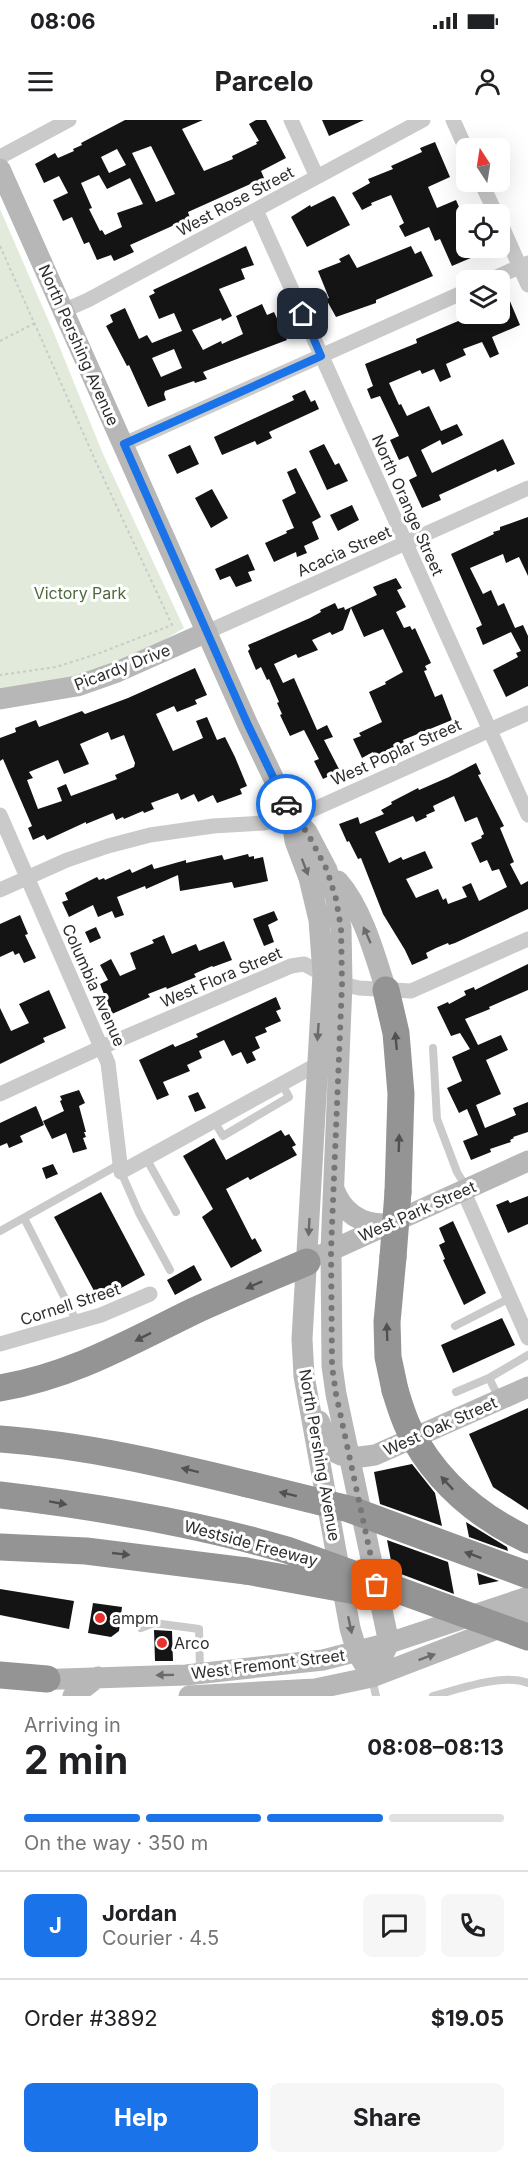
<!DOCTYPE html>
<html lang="en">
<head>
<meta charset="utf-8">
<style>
	:root { --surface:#fff; --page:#f6f6f6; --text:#202124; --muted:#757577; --line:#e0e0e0; --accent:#1a73e8 }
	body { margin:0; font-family:Inter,sans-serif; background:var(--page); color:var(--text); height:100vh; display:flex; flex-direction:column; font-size:22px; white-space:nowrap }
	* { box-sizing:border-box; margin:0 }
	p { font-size:20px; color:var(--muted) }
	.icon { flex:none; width:33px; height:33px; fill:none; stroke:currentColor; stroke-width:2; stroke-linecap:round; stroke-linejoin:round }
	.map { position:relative; height:1576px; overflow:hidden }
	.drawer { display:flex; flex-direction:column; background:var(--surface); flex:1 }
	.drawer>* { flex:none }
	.needle { width:39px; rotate:348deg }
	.fabs { position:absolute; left:456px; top:18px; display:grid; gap:12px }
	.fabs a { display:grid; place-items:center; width:54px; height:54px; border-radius:9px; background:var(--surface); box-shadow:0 6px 24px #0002; font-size:30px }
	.pin { position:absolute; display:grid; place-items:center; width:51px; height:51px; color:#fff; margin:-26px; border-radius:12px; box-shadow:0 3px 9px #0006 }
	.courier { position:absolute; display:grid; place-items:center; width:60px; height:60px; margin:-30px; border:4px solid #1a73e8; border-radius:50%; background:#fff; color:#222; box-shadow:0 2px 8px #0007 }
	.summary em { font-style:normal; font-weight:700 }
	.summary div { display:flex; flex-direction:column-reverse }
	.summary { display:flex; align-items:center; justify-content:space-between; height:102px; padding:0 24px }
	h1 { font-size:39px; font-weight:700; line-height:45px }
	.bar { display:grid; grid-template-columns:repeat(4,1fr); gap:9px 6px; align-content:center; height:72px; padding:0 24px }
	.bar i { height:8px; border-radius:4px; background:var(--line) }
	.bar .active { background:var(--accent) }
	.bar p { grid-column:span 4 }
	.line { display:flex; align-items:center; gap:15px; padding:0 24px; border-top:2px solid var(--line) }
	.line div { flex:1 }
	.round { display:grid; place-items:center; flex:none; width:63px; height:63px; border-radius:9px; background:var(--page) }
	.cta { display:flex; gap:12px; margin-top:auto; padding:12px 24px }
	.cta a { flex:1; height:69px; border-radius:9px; background:var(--accent); color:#fff; font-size:24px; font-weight:700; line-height:69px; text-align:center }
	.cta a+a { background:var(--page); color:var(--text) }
	.status { display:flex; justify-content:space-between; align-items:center; height:42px; padding:0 30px; background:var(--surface); direction:ltr }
	.status svg { height:16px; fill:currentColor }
	header { display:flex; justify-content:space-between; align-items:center; height:78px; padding:0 24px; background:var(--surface); font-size:27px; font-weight:700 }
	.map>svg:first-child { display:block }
	.green { fill:#e2ebdb }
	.building { fill:#141414; fill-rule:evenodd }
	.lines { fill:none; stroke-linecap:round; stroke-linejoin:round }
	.path { stroke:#cacaca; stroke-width:2; stroke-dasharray:3 3; stroke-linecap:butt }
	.lane { stroke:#cacaca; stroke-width:8 }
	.street { stroke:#cacaca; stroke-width:15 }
	.secondary { stroke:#b7b7b7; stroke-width:21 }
	.highway { stroke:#949494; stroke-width:27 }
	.highway-bridge { stroke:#949494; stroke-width:27 }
	.oneway { fill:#6b6b6b }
	.oneway2 { fill:#515151 }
	.done { stroke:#767676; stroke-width:6; stroke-dasharray:0 10.8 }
	.route { stroke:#1a73e8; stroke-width:8 }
	.poi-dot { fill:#e6322e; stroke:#fff; stroke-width:2 }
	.labels { text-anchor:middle; stroke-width:6; stroke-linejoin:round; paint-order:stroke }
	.street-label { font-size:16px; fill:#2d2d2d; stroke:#fff }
	.park-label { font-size:16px; fill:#4c693b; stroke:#fff }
	.poi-label { font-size:16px; fill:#2d2d2d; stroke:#fff; text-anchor:start }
</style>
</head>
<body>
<div class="status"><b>08:06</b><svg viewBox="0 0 49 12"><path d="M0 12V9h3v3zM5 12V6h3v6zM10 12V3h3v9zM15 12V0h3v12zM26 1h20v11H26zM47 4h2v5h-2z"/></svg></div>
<header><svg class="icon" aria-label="menu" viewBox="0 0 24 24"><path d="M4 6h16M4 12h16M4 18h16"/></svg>Parcelo<svg class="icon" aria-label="person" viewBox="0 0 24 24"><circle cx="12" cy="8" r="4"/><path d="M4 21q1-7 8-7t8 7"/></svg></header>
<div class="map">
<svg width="528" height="1576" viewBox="0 0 528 1576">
	<rect width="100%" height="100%" fill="#fff"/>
	<!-- green -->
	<path class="green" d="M0 89 53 211 103 334 184 508 131 540 91 555 0 570Z"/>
	<!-- building -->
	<path class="building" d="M125 0H203L182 9 204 51 233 39 232 36 257 24 256 22 259 21 249 4 256 0H266L286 38 261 51 264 58 188 92 190 98 130 125 134 132 114 141 111 135 97 140 89 122 84 124 72 97 63 101 53 80 68 73 59 56 44 63 35 44 55 33 58 38 74 31 73 29 82 25 81 23ZM151 26 175 74 156 82 132 33ZM117 29 126 45 109 53 101 37ZM99 55 107 69 130 58 143 84 117 93 122 107 105 115 102 110 100 111 89 89 92 88 81 63Z
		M322 0H364L329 16Z
		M435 22 450 57 428 67 437 88 456 80 466 103V128H494L452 146 440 119 435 121 429 107 405 117 399 106 404 103 391 75 371 83 372 85 362 90 352 73 370 63 368 59 393 49 391 46 422 32 420 28Z
		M333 76 335 77 350 105 307 127 291 97 310 85 311 87Z
		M246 126 254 145 241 149 245 159 219 169 232 196 222 201 221 198 192 210 203 230 221 221 222 224 243 214 236 196 262 184 267 195 274 192 287 220 203 252 207 259 195 263 194 261 165 271 164 274 166 280 148 287 129 245 127 246 106 206 113 202 110 195 125 188 139 219 147 215 152 223 182 211 174 193 159 199 149 176 155 173 153 170ZM174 229 182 248 161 257 152 238Z
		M411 126 415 134 421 131 433 156 376 180V183L336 197 326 179 329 178 318 151 341 142 339 139 349 134 357 148Z
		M509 179 520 205 492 217 499 234 490 238 482 222 463 229 466 235 446 244 451 257 440 262 434 249 422 254 420 250 389 263 399 285 401 284 407 296 429 286 441 311 457 304 463 315 442 325 440 320 421 330 432 353 503 319 515 344 497 352 496 349 439 375 441 380 422 388 409 360 417 356 408 336 399 340 390 320 399 316 380 276 371 279 367 269 373 266 365 244 417 223 416 219 463 199 478 194H500V183Z
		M305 270 311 282 315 280 319 289 269 312 272 318 257 325 255 321 222 335 214 317 294 280 292 276Z
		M324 324 335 345 339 343 348 361 327 370 309 331Z
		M190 325 199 344 177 354 168 335Z
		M296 348 321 397 312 402 319 419 304 426 307 433 297 437 296 432 274 442 265 423 287 413 286 411 294 408 282 380 296 373 287 352Z
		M212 369 228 398 211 408 195 378Z
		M352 385 359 400 338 411 330 395Z
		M528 397V456L519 437 506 443 503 434 470 448 483 474 491 470 498 486 504 483 515 508 523 505 528 516V566L506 577 493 550 518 537 516 533 521 531 511 512 483 525 476 508 482 505 451 434 494 414 493 412 500 410V407Z
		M248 434 255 450 248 452 252 461 236 467 230 456 220 460 215 449Z
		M396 458 402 468 397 470 406 487 396 492 404 508 410 506 412 510 415 508 431 543 425 546 427 550 424 551 435 577 442 574 452 600 403 620 404 623 375 636 373 632 362 638 353 619 361 616 359 613 382 602 369 572 386 564 385 562 403 552 383 509 364 517 351 488 343 510 332 515 330 512 312 520 318 530 298 538 296 534 274 544 283 563 294 558 317 610 327 605 333 617 324 620 340 651 323 659 314 641 319 639 304 610 290 616 280 595 282 594 277 583 279 582 269 559 267 560 261 547 256 550 248 531 250 529 248 525 310 498 321 492 320 490 335 483 338 489 344 487 345 490 377 475 373 467Z
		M195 548 207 575 195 580 197 584 177 592 174 586 156 594 173 631 203 618 196 601 207 597 217 620 225 617 235 637 247 666 240 669 242 674 217 683 213 675 198 682 194 674 181 680 178 673 151 683 154 689 144 693 143 691 124 699 123 697 116 700 113 693 86 704V702L47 720 44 715 33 720 28 708 32 706 3 639 0 641V618L16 612 15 608 36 600 39 607 82 591 85 594 128 578ZM108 612 111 620 124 615 135 643 134 647 115 655 117 659 71 676 66 664 57 668 62 681 38 689 27 660 33 658 29 652 58 640 64 654 89 644 80 624Z
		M476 643 481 654 478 655 504 706 500 708 514 742 510 744 521 765 528 761V789L455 823 449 825 448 823 436 828 426 833 428 838 412 845 405 830 383 794 361 738 358 739 349 721 347 722 339 704 358 697 360 704 384 694 381 690 392 684 391 682 418 668 419 670 449 657ZM454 676 465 702 477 697 484 714 481 716 482 718 471 723 480 743 487 740 492 751 499 749 507 767 479 781 471 763 462 767 467 777 448 784 446 778 443 780 438 769 416 778 406 759 433 748 425 731 403 740 401 737 389 743 375 712 413 696 416 702 427 697 426 695 435 691 433 686Z
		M248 734 249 737 254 736V739L263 737 268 761 234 768 232 762 180 771 178 755 146 769 145 766 117 777 124 795 115 798 112 791 98 797 93 785 69 797 62 782 68 780 65 773 97 757 99 760 104 758 105 760 130 749 132 753 152 744 154 749 186 740V743L222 735 224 740Z
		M274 791 278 800 268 805 274 822 264 826 253 799Z
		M20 795 28 814 25 815 36 838 24 843 19 833 15 835 13 831 0 837V804Z
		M96 807 101 818 90 823 85 812Z
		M164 815 172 834 196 824 199 831 224 821 232 840 213 847 212 846 194 854 196 857 167 869 166 867 148 874 150 877 112 894 100 864 108 860 100 845 111 839 120 856 136 849 130 833 154 823 152 820Z
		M528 844V870L489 887 490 889 465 899 478 925 501 915 508 930 486 940 501 974 476 985 485 1008 516 995 513 988 528 982V1012L513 1017 514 1018 510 1020 511 1022 490 1029 491 1032 471 1040 463 1021 478 1015 467 989 459 993 447 968 462 961 452 937 470 929 460 913 451 916 437 887 448 882 449 884 466 875 464 871 474 867 475 870Z
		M49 870 66 908 43 918 45 922 0 944V888L11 911 29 903 19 884Z
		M276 877 281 889 276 891 281 901 265 908 267 912 255 917 260 928 252 932 256 940 247 944 241 932 232 936 224 920 199 931 202 938 187 945 190 951 163 962 169 975 157 980 139 940 173 924 175 927 198 917 196 914Z
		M79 970 85 983 79 986 86 1012H84L86 1017 83 1018 87 1029 73 1033 66 1013 52 1019 43 1001 64 991 60 981 62 980 60 976Z
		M198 972 206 988 195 992 188 976Z
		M36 986 44 1005 20 1016 23 1022 9 1028 7 1023 0 1026V1003Z
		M281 1010 285 1016 289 1014 296 1025 292 1027 297 1035 250 1060 248 1057 226 1069 252 1120 255 1118 262 1131 231 1148 202 1097 213 1089 183 1036 214 1018 226 1040Z
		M53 1044 58 1054 46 1059 42 1048Z
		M101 1072 145 1155 99 1180 54 1097Z
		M528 1076V1104L508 1113 496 1085 508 1080 510 1083Z
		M453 1101 486 1173 464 1185 443 1140 445 1139 439 1125 445 1122 439 1108Z
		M194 1145 202 1160 175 1175 167 1160Z
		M502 1198 515 1225 453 1253 441 1225Z
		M528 1288V1390L493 1367 469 1314Z
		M412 1344 435 1373 442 1406 380 1384 374 1352Z
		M466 1402 507 1427 508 1431 469 1417Z
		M387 1420 448 1442 454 1474 393 1451Z
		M477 1453 499 1461 479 1465Z
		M0 1469 74 1481 69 1509 0 1495Z
		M93 1483 122 1487 119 1511 111 1517 88 1513Z
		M154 1510 172 1511 173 1541H155Z"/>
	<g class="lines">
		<!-- path -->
		<path class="path" d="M0 126 96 342 172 505 97 534 56 547 0 555
			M0 221 35 203"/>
		<!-- lane -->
		<path class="lane" d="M433 928 437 999 457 1052 466 1067
			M214 1001 223 1016 289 977 282 964
			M146 1038 176 1092
			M121 1052 139 1093 170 1150
			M24 1098 77 1202
			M0 1111 120 1044
			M455 1206 510 1178
			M489 1258 528 1235
			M456 1272 489 1258 499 1278
			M141 1508 154 1503 199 1509 200 1552
			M372 1558 376 1576
			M433 1576C459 1569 503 1553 528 1563"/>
		<!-- street -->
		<path class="street" d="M291 0 317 57
			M453 0 466 29
			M0 37 69 0
			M481 62 496 94
			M256 90 528 695
			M500 102 528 165
			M490 160 528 143
			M63 191 88 180 423 0
			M124 324 466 171
			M207 512 528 368
			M0 695 108 943 121 1052 316 945
			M0 770 67 740 108 726 150 715 213 706 264 703 312 690 528 593
			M0 974 102 927 291 846 304 844 342 864 359 868 411 871 528 819
			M463 1070 528 1218
			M0 1224 101 1195 150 1174"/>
		<!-- secondary -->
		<path class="secondary" d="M0 49 248 605 291 695 307 712 327 750 336 779 341 808 342 864 331 1130 332 1246 336 1274 389 1523 372 1557
			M0 579 77 566 117 552 207 512
			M291 695 295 721 309 758 319 800 323 854 302 1219 304 1256 350 1508 357 1532 372 1557
			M338 761C362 788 375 835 386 870
			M334 1069C343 1093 361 1105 387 1104
			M321 1135 528 1041
			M319 1301C323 1309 325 1317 329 1325 340 1342 359 1337 375 1335L528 1267
			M32 1560 186 1555 323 1540 389 1523 528 1477
			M73 1576 98 1557
			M189 1576 315 1569 372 1557 528 1497"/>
		<!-- highway -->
		<path class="highway" d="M386 870 396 913 401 974 398 1072
			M393 1137 387 1202 388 1237 395 1270
			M0 1268C74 1255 128 1223 194 1191 231 1174 270 1158 307 1142
			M0 1319C84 1325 165 1344 247 1364
			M0 1375C84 1385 169 1399 251 1420
			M0 1427 86 1431 246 1451
			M0 1555 47 1559"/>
		<!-- highway-bridge -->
		<path class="highway-bridge" d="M393 1137 398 1072
			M395 1270C399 1283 403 1297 409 1309 435 1360 477 1396 528 1420
			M247 1364 349 1389 528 1455
			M251 1420 287 1430 528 1517
			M246 1451 372 1474"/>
	</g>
	<!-- one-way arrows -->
	<defs><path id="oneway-solid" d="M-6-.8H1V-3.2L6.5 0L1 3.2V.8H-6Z" transform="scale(1.5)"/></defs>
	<g class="oneway">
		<use href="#oneway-solid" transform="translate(305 747) rotate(69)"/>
		<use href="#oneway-solid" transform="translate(367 815) rotate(-114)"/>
		<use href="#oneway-solid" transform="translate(318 912) rotate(94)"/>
		<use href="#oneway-solid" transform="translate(309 1107) rotate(93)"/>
		<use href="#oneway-solid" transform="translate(350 1505) rotate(78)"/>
		<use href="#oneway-solid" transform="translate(427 1537) rotate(-20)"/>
		<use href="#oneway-solid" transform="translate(165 1555) rotate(179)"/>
	</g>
	<g class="oneway2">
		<use href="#oneway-solid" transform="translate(396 921) rotate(-95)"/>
		<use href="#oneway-solid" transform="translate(399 1023) rotate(-88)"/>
		<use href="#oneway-solid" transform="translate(254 1165) rotate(156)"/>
		<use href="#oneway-solid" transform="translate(387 1212) rotate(-92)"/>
		<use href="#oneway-solid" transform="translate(143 1217) rotate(153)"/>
		<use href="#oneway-solid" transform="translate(190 1350) rotate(-166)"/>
		<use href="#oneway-solid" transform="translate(447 1363) rotate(-133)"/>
		<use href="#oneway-solid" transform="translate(288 1374) rotate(-166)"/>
		<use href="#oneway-solid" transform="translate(58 1383) rotate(10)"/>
		<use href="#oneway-solid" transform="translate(121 1434) rotate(6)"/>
		<use href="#oneway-solid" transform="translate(473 1435) rotate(-160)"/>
	</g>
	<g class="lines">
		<!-- done -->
		<path class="done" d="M286 684 291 695 307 712 327 750 336 779 341 808 342 864 331 1130 332 1246 336 1274 377 1465"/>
		<!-- route -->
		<path class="route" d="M286 684 248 605 124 324 321 236 303 194"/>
	</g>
	<!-- markers -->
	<g class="poi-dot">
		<circle cx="100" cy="1498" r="6"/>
		<circle cx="162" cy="1523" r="6"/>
	</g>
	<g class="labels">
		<!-- street labels -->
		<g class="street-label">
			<text transform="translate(235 81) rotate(-28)" y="6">West Rose Street</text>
			<text transform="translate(79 225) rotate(66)" y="6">North Pershing Avenue</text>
			<text transform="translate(408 385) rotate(66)" y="6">North Orange Street</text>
			<text transform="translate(344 431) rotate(-24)" y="6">Acacia Street</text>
			<text transform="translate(122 547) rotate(-21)" y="6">Picardy Drive</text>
			<text transform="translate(396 632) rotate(-24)" y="6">West Poplar Street</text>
			<text transform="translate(221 857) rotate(-23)" y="6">West Flora Street</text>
			<text transform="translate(94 865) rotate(66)" y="6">Columbia Avenue</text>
			<text transform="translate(417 1091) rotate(-24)" y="6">West Park Street</text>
			<text transform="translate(70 1184) rotate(-18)" y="6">Cornell Street</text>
			<text transform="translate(440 1306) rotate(-24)" y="6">West Oak Street</text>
			<text transform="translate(320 1335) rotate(80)" y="6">North Pershing Avenue</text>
			<text transform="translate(251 1423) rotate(15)" y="6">Westside Freeway</text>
			<text transform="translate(268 1544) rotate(-7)" y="6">West Fremont Street</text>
		</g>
		<!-- park labels -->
		<g class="park-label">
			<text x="80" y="479">Victory Park</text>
		</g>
		<!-- poi labels -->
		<g class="poi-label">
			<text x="112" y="1504">ampm</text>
			<text x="174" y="1529">Arco</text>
		</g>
	</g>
</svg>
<div class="fabs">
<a><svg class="needle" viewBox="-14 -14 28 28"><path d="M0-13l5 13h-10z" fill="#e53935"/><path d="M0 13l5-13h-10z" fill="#757577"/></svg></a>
<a><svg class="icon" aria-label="locate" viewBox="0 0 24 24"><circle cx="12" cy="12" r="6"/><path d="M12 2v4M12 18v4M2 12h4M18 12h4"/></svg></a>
<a><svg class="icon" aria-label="layers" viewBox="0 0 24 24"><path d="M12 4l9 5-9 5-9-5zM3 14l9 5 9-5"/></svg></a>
</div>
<div class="pin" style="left:377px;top:1465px;background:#ea580c"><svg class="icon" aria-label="bag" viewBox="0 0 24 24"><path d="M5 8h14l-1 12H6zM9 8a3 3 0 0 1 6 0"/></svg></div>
<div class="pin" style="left:303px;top:194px;background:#1f2937"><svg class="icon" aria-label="home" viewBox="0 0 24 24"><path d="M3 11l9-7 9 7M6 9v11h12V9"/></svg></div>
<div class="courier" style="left:286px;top:684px"><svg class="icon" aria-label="car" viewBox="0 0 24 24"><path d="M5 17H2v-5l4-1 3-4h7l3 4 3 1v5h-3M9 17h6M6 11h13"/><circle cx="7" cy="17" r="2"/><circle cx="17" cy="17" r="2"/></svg></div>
</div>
<section class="drawer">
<div class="summary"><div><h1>2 min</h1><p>Arriving in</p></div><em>08:08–08:13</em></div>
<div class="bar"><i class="active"></i><i class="active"></i><i class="active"></i><i></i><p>On the way · 350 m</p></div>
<div class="line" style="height:108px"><b class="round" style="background:var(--accent);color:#fff">J</b><div><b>Jordan</b><p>Courier · 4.5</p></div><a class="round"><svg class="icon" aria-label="chat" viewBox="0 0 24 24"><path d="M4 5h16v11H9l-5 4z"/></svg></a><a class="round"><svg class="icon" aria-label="phone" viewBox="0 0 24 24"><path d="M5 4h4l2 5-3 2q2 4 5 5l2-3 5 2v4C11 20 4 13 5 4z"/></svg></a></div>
<div class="line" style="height:78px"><div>Order #3892</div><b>$19.05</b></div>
<div class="cta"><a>Help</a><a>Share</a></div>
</section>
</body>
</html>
